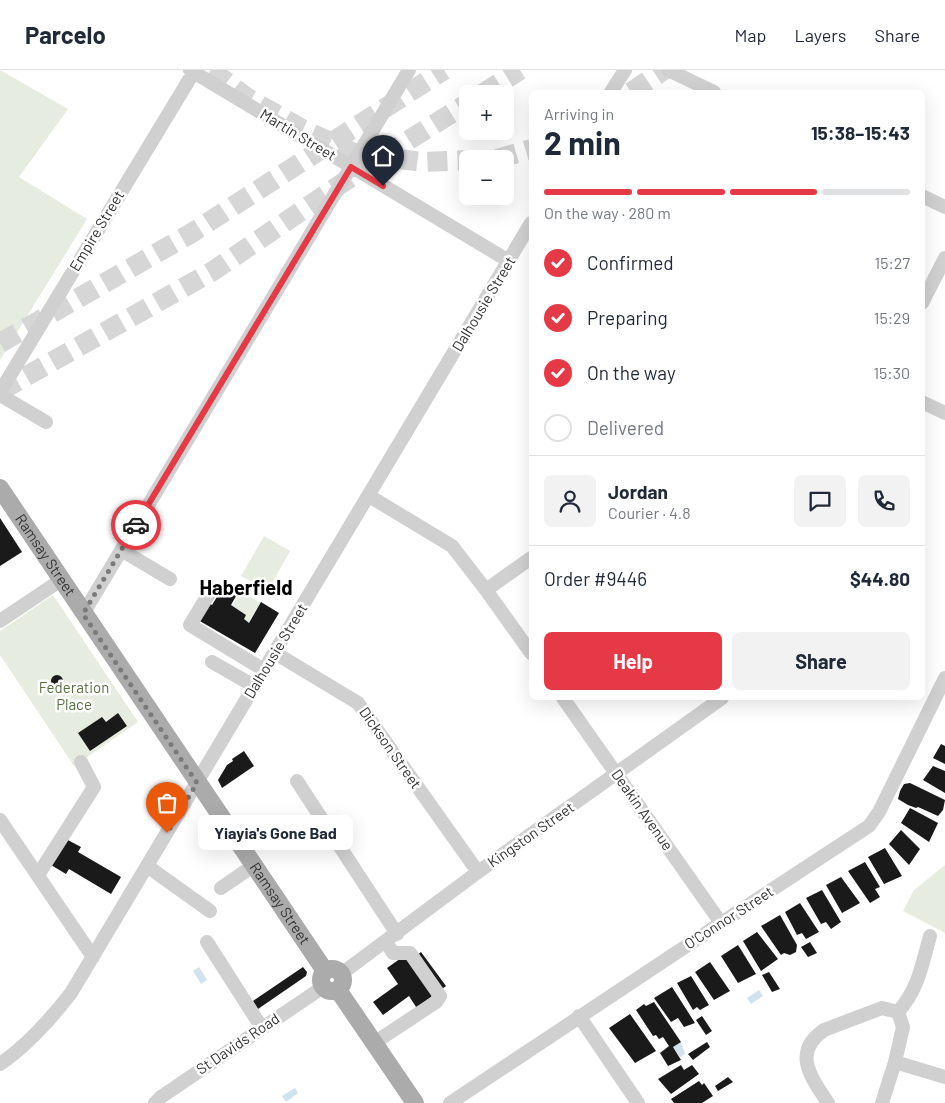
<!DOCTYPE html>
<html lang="en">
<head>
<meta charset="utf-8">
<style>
	:root { --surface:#fff; --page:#f2f2f3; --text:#1f2937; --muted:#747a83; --line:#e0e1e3; --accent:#e63946 }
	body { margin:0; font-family:Barlow,sans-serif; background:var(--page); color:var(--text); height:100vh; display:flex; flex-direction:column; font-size:19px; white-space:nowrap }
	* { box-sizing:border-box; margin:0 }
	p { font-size:16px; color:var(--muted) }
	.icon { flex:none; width:28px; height:28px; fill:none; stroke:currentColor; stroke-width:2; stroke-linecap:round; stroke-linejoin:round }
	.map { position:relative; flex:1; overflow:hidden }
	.drawer { position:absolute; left:529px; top:20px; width:396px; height:610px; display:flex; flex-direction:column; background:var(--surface); border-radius:8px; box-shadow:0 5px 20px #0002 }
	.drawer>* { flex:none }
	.controls { position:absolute; left:459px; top:15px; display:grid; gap:10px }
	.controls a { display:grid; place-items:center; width:55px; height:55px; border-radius:8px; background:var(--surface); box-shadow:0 5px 20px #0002; font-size:25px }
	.pin { position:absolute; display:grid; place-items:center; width:42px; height:42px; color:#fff; margin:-51px -21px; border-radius:50% 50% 50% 0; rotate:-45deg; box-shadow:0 0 5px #0007 }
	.pin .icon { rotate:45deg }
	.courier { position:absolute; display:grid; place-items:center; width:50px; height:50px; margin:-25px; border:4px solid #e63946; border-radius:50%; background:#fff; color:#222; box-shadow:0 1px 6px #0007 }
	.bubble { position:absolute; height:35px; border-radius:8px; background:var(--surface); box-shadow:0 5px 20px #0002; font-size:16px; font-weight:700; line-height:35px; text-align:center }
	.head em { font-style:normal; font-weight:700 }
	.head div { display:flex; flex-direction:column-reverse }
	.head { display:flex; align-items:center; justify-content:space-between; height:85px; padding:0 15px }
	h1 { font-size:32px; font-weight:700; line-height:38px }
	.bar { display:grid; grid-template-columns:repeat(4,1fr); gap:8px 5px; align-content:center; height:60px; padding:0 15px }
	.bar i { height:6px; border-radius:4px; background:var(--line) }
	.bar .current { background:var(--accent) }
	.bar p { grid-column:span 4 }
	.line { display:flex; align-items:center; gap:12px; padding:0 15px; border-top:1px solid var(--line) }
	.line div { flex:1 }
	.round { display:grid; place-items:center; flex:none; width:52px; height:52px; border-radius:8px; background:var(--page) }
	ol { padding:0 15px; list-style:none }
	li { display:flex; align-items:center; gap:15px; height:55px }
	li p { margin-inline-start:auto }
	li .icon { padding:5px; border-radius:50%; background:var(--accent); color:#fff; stroke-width:4 }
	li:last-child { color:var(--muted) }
	li i { width:28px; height:28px; border:2px solid var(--line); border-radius:50% }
	.primary-button { display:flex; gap:10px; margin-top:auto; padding:10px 15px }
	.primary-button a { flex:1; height:58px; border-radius:8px; background:var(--accent); color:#fff; font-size:20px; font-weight:700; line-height:58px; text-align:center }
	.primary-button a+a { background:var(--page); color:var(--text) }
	header { display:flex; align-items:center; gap:30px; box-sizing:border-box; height:70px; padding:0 25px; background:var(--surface); border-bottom:1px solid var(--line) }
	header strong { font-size:24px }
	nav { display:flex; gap:28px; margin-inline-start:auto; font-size:18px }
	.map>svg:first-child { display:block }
	.green { fill:#e6ecdf }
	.water { fill:#cfe2ee }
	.building { fill:#1a1a1a }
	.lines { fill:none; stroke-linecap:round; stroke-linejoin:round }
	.highway-tunnel { stroke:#d6d6d6; stroke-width:20; stroke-dasharray:20 10; stroke-linecap:butt }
	.minor { stroke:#d0d0d0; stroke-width:14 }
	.major { stroke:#ababab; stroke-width:18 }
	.done { stroke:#7a7a7a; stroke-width:5; stroke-dasharray:0 9 }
	.route { stroke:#e63946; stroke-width:6 }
	.labels { text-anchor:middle; stroke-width:5; stroke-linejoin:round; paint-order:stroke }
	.street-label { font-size:15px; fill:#333; stroke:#fff }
	.park-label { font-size:15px; fill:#56703f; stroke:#fff }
	.district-label { font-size:20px; font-weight:bold; fill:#000; stroke:#fff }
</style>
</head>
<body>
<header>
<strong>Parcelo</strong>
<nav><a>Map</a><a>Layers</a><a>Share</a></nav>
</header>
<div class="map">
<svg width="945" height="1033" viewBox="0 0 945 1033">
	<rect width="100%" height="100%" fill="#fff"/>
	<!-- green -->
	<path class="green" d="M0 0 68 39 19 107 87 149 0 290Z
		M264 466 290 481 268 520 241 506Z
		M241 521 261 533 249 553 229 541Z
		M53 525 138 652 74 696 0 585V561Z
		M945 795V863L903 841 914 820Z"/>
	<!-- water -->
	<path class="water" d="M199 897 207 910 201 914 193 901Z
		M759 920 763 926 751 934 747 928Z
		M681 972 685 984 680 987 673 977Z
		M295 1018 298 1023 286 1032 282 1026Z"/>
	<!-- building -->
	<path class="building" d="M0 448 22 482 0 496Z
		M226 512 239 521 231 535 246 545 244 549 249 553 261 532 279 543 255 583 198 550 209 533 212 535Z
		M51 611a6 6 0 1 1 12 0a6 6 0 1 1-12 0Z
		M118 643 127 656 90 681 78 663 102 647 106 652Z
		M941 674 945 676V694L933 688Z
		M244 681 254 696 222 718 218 710 227 695 233 691 232 689Z
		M933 696 945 701V723L923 710Z
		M910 713 945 730 943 740 938 746 918 737 916 738 908 735 898 729 900 721 904 714Z
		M910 738 938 753 929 772 901 753Z
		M901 760 920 779 909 795 889 774Z
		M66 769 81 777 78 782 121 807 111 824 69 799 66 804 51 795Z
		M885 778 902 806 884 814 868 787Z
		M865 792 880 817 875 819 880 827 870 833 848 801Z
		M841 807 860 833 842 843 826 815Z
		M822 820 841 852 831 859 826 852 821 854 806 828Z
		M800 833 819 862 806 869 802 863 797 865 785 842Z
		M780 845 797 875 796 882 790 885 784 883 781 885 761 856Z
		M757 862 778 889 761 901 743 871Z
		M810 872 817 883 808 887 801 877Z
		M738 875 756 904 738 913 721 886Z
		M421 882 446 916 427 930 430 932 418 940 409 926 383 945 373 932 398 914 387 898 404 886H416Z
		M710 892 730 921 714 930 695 902Z
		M303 897 307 902 306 906 258 939 253 931Z
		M769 902 780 919 772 922 762 905Z
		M691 906 709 935 700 940 697 937 693 940 677 913Z
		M672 917 695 953 684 957 678 948 671 952 654 928Z
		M654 932 681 972 673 977 681 990 668 996 660 983 669 976 663 967 659 969 656 965 653 966 636 940 644 934 646 936Z
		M630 944 656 981 635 993 609 958Z
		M702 946 712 961 706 965 696 950Z
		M707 972 710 977 693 990 688 984Z
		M681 995 684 1000 692 995 699 1004 671 1024 658 1009Z
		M728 1007 733 1012 718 1021 715 1016Z
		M699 1011 702 1015 704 1013 713 1026 702 1033H674L671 1029Z"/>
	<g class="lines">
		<!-- highway-tunnel -->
		<path class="highway-tunnel" d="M211 0 246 27 302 59 354 83 422 92 468 90
			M631 22 664 0
			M482 24 520 0
			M497 89 531 79
			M0 273 190 164 444 0
			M0 321 213 201 369 95 468 33"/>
		<!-- minor -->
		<path class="minor" d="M190 0 509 191
			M668 0 714 22
			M611 22 625 0
			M922 126 945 137
			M922 233 945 188
			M0 322 195 0
			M0 325 46 352
			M922 332 945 343
			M369 426 452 476 486 520 531 583
			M121 480 170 509
			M212 519 190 555 264 600
			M486 520 531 488
			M83 544 409 0
			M0 551 61 510
			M275 583 358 633 478 802
			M212 592 254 616
			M563 628 721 853
			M297 711 397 864
			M0 750 93 887
			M147 796 210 841
			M38 805 94 717 81 692
			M221 818 253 796
			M207 872 262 958
			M341 904 478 802 722 628
			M898 942C918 920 922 895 930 866
			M579 946 638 1033
			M374 973 436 932 440 926 410 883H393L386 872
			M895 992 945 1007
			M0 994C28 975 50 950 71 923L531 153
			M155 1033 161 1027 323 917
			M450 1033 721 853 869 756 879 742 945 608
			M828 1033C812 1008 791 983 824 960L882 938 898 942 903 957 895 992 882 1033"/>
		<!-- major -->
		<g class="major">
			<path id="s1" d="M0 418 325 901"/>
			<circle cx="332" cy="910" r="11"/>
			<path d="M338 920 415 1033"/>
		</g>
	</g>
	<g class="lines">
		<!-- done -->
		<path class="done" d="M136 455 83 544 197 713 167 763"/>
		<!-- route -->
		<path class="route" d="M136 455 351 97 383 116"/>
	</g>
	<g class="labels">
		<!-- street labels -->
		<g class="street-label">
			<text transform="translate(298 65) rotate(31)" y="5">Martin Street</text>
			<text transform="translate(97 161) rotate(-59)" y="5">Empire Street</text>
			<text transform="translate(484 234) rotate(-59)" y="5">Dalhousie Street</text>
			<text dy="5" stroke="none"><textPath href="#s1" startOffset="81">Ramsay Street</textPath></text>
			<text transform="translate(276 581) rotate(-59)" y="5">Dalhousie Street</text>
			<text transform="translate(390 678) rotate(55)" y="5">Dickson Street</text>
			<text transform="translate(642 740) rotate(55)" y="5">Deakin Avenue</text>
			<text transform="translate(531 765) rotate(-35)" y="5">Kingston Street</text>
			<text dy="5" stroke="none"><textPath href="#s1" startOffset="501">Ramsay Street</textPath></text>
			<text transform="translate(729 848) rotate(-33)" y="5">O'Connor Street</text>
			<text transform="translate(238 974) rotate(-34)" y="5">St Davids Road</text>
		</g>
		<!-- park labels -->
		<g class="park-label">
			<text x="74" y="623">Federation<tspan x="74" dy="17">Place</tspan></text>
		</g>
		<!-- district labels -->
		<g class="district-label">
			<text x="246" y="525">Haberfield</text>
		</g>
	</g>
</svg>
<div class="controls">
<a>+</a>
<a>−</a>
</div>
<div class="pin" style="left:167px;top:763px;background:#ea580c"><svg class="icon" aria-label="bag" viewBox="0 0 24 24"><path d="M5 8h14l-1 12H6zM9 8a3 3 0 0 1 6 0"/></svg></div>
<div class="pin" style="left:383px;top:116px;background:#1f2937"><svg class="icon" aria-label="home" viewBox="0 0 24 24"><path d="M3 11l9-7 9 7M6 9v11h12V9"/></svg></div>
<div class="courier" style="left:136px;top:455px"><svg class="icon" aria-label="car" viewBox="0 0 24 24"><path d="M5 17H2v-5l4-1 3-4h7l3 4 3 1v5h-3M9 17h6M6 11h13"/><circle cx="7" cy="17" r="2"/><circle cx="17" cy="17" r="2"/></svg></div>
<div class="bubble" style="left:198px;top:745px;width:155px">Yiayia's Gone Bad</div>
<section class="drawer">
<div class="head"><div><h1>2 min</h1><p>Arriving in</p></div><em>15:38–15:43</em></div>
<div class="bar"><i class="current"></i><i class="current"></i><i class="current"></i><i></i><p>On the way · 280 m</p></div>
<ol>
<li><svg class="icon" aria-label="check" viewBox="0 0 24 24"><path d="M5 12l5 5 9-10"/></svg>Confirmed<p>15:27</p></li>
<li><svg class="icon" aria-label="check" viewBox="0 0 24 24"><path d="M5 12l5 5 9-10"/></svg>Preparing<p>15:29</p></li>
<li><svg class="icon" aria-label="check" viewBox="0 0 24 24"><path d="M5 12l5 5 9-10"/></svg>On the way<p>15:30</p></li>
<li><i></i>Delivered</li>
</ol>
<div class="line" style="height:90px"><a class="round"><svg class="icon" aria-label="person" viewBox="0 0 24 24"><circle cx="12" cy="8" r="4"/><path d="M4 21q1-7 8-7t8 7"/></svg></a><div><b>Jordan</b><p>Courier · 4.8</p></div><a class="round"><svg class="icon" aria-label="chat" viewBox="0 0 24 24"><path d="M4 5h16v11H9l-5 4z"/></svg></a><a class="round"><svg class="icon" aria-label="phone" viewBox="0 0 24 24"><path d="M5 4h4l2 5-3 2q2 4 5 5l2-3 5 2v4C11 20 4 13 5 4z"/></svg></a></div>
<div class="line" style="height:65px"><div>Order #9446</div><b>$44.80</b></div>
<div class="primary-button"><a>Help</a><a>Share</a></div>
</section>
</div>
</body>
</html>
